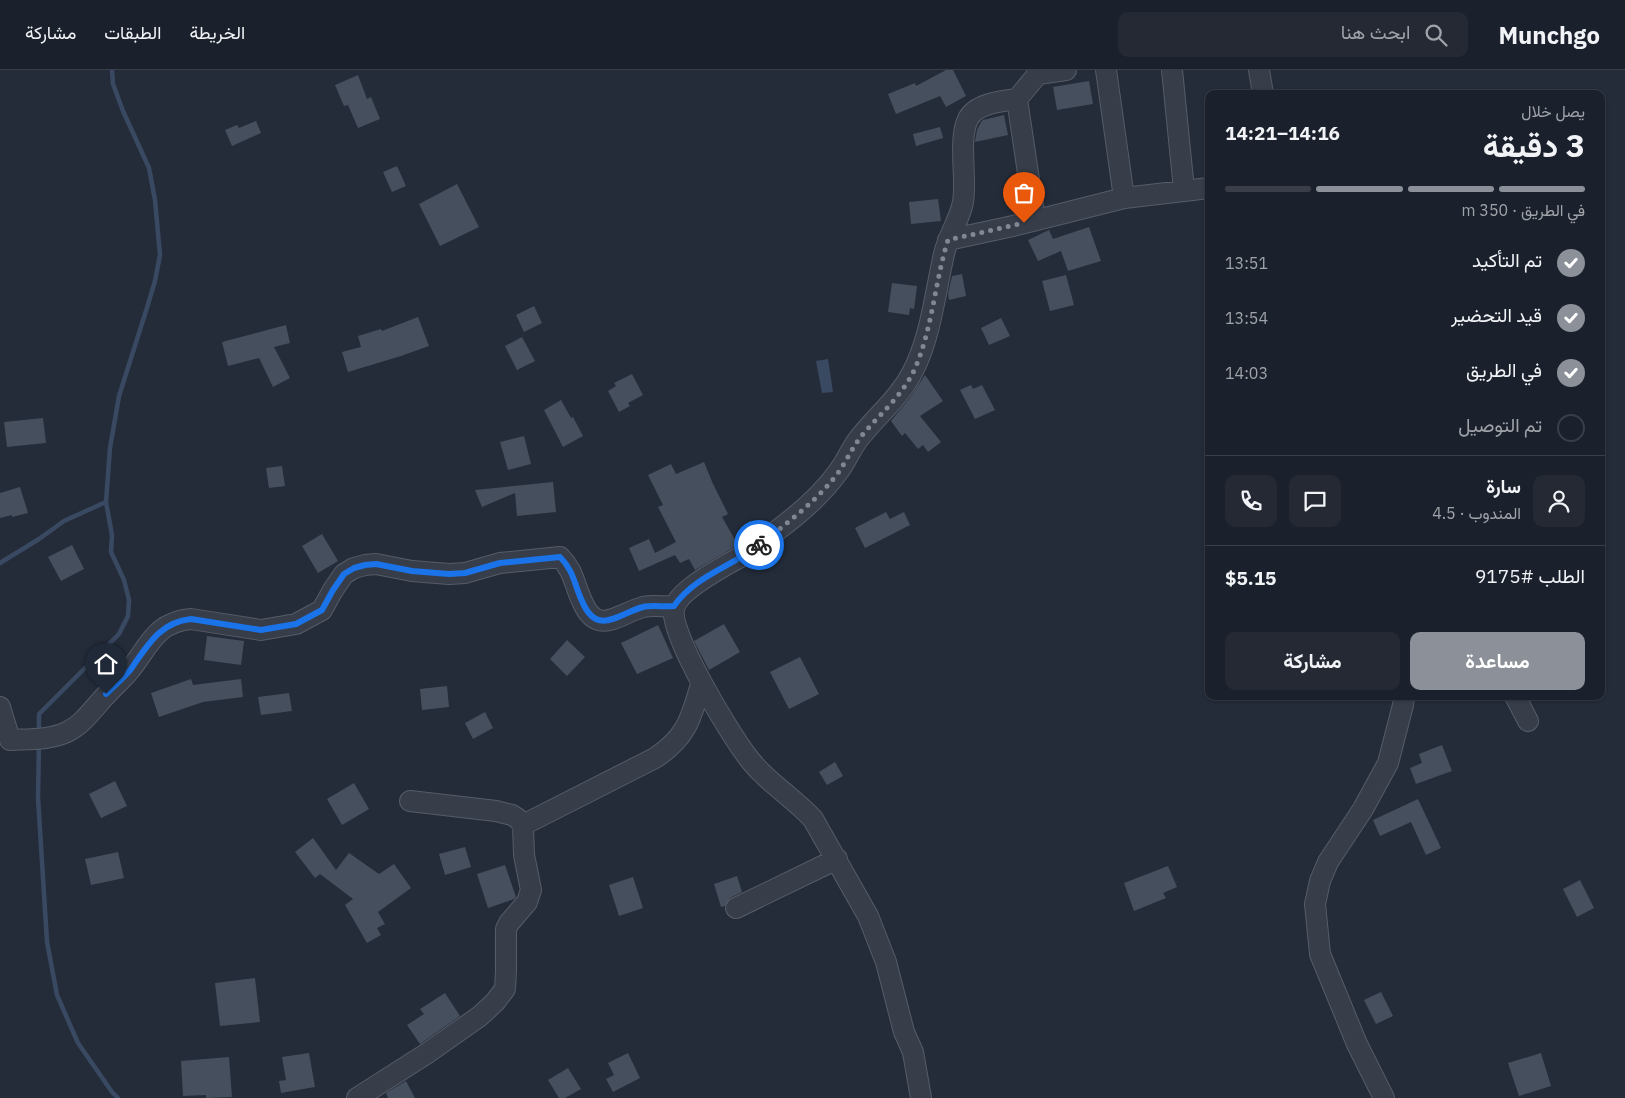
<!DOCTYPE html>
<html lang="ar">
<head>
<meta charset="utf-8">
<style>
	:root { --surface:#1b212c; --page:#242934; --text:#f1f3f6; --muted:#a0a3a9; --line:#393e48; --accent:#8c9099 }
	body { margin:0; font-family:"IBM Plex Sans",Vazirmatn,sans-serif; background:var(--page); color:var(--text); direction:rtl; height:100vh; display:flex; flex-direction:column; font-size:19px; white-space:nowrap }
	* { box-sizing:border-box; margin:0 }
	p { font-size:16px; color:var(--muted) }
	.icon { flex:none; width:28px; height:28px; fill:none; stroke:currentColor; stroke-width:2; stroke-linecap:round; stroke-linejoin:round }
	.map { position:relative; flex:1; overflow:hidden; direction:ltr }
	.drawer { position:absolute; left:1205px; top:20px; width:400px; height:610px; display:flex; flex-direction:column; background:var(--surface); border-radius:10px; box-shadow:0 1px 4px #0004,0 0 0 1px var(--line); direction:rtl }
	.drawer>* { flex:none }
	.pin { position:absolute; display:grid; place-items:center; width:42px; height:42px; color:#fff; margin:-51px -21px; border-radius:50% 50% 50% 0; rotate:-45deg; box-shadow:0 0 5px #0007 }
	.pin .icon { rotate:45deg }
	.courier { position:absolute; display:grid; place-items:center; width:50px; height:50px; margin:-25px; border:4px solid #1a73e8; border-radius:50%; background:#fff; color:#222; box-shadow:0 1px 6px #0007 }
	.summary em { font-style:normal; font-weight:700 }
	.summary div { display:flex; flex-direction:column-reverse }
	.summary { display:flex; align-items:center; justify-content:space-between; height:85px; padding:0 20px }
	h1 { font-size:32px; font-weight:700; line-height:38px }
	.bar { display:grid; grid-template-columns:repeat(4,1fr); gap:8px 5px; align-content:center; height:60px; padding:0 20px }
	.bar i { height:6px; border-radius:4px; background:var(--line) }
	.bar .current { background:var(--accent) }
	.bar p { grid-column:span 4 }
	.line { display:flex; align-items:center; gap:12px; padding:0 20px; border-top:1px solid var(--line) }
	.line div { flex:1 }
	.round { display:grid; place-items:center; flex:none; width:52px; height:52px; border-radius:10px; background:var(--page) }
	ol { padding:0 20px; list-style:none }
	li { display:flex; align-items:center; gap:15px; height:55px }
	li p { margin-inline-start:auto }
	li .icon { padding:5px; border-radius:50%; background:var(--accent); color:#fff; stroke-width:4 }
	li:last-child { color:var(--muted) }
	li i { width:28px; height:28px; border:2px solid var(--line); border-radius:50% }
	.primary-button { display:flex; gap:10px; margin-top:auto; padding:10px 20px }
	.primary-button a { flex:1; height:58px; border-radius:10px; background:var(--accent); color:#fff; font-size:20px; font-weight:700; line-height:58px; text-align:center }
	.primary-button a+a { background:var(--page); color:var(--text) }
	header { display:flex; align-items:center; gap:30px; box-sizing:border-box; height:70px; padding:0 25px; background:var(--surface); border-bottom:1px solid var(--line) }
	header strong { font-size:24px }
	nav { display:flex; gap:28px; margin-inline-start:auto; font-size:18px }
	.search { width:350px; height:45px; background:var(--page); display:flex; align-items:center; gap:12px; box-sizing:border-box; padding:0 18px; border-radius:10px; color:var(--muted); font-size:19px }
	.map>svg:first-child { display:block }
	.water { fill:#3a4962 }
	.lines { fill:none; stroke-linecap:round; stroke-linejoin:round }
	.stream { stroke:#3a4962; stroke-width:4.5 }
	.building { fill:#454f5e }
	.minor-casing { stroke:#565c68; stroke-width:22 }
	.minor { stroke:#373e4a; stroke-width:20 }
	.done { stroke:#818895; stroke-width:5; stroke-dasharray:0 9 }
	.route { stroke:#1a73e8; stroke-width:6 }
</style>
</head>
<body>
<header>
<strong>Munchgo</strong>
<div class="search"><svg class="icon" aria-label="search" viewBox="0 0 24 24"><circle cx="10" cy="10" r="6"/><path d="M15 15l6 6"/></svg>ابحث هنا</div>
<nav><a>الخريطة</a><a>الطبقات</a><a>مشاركة</a></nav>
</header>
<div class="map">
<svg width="1625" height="1028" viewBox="0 0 1625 1028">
	<rect width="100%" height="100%" fill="#242c3a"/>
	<!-- water -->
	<path class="water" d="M828 289 833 322 822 323 816 291Z"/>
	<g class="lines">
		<!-- stream -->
		<path class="stream" d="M0 493 39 469 64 451 106 432
			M39 663V644L119 564 128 546 129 530 124 510 111 482 112 465 106 432 110 378 119 326 146 241 155 211 160 185 155 130 149 98 123 41 113 14 112 0
			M39 673 38 728 47 872 57 925 78 973 112 1022 118 1028"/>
	</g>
	<!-- building -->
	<path class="building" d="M946 0H953L966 26 946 37 940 26 896 44 888 24 915 13 916 16Z
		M358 5 367 29 371 27 380 49 358 58 348 35 344 36 335 15Z
		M1089 11 1093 34 1057 40 1053 17Z
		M1004 45 1008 65 975 72 977 60 981 52 983 50Z
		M256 51 261 63 232 76 225 60 237 55 239 58Z
		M940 57 943 68 916 76 913 64Z
		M397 96 406 116 392 122 383 102Z
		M457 114 479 157 440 176 419 134Z
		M938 129 941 151 911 154 909 132Z
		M1089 157 1101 191 1068 201 1061 181 1038 191 1028 170 1049 160 1053 169Z
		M962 204 966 226 949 230 948 224 952 206Z
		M1066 205 1074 235 1050 241 1042 211Z
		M892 213 917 216 914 239 910 238 909 245 888 242Z
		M534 236 542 253 524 262 516 245Z
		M418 247 429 276 401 286 348 302 342 282 361 277 358 266 381 259 382 261Z
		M1001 248 1010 266 989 275 981 258Z
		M286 255 290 273 274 277 290 308 273 317 259 288 228 296 222 272Z
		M522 267 535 291 517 300 505 276Z
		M632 304 643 325 628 333 630 336 619 342 608 321 616 316 614 313Z
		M925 305 943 331 920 346 941 372 928 382 923 375 918 379 905 363 902 366 891 351 909 329Z
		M971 315 973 319 982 315 995 340 975 349 960 320Z
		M561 330 571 348 573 347 583 366 563 377 544 340Z
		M43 348 46 373 7 377 4 352Z
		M524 366 531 394 508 400 500 372Z
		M704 392 713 414 728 444 722 447 738 475 695 500 689 489 680 493 675 485 639 501 629 478 649 469 655 483 676 472 658 437 663 435 648 405 671 394 676 404Z
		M282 396 285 416 269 418 266 398Z
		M553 412 556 442 517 446 515 423 482 437 475 420Z
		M20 417 28 443 12 447V445L0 448V423Z
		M886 442 890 449 904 442 910 455 865 478 855 458Z
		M322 464 338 491 318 503 302 476Z
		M72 475 84 499 61 511 48 487Z
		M724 554 740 582 709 600 694 571Z
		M658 555 673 588 637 604 621 573Z
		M207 566 244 571 241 595 204 590Z
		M567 570 585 587 567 606 550 589Z
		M800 587 819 624 789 639 770 602Z
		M191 609 193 615 241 609 243 627 203 632 159 647 151 623Z
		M447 616 449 637 422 640 420 619Z
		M289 623 292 641 261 645 258 627Z
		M485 642 493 658 473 669 465 653Z
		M1442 675 1452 701 1416 714 1410 698 1422 693 1419 684Z
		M835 692 843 706 827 715 819 702Z
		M115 711 127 736 101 748 89 724Z
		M354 713 369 739 342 755 327 729Z
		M1418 729 1441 778 1426 785 1411 752 1380 766 1373 750Z
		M313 768 336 800 349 783 379 804 394 794 411 818 378 842 385 854 377 858 381 865 367 873 345 835 353 829 320 804 315 808 295 782Z
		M465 777 471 797 445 805 439 784Z
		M118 782 124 808 91 815 85 789Z
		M505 795 516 827 514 829 488 838 477 804Z
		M1168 796 1177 817 1163 823 1166 828 1134 841 1124 813Z
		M737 806 742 822 730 828 725 836 721 837 714 814Z
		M633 807 643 838 619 846 609 815Z
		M1580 810 1594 838 1577 847 1563 819Z
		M255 908 260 952 220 956 215 913Z
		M1381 922 1393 946 1376 954 1364 930Z
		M445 923 460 946 420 974 407 955 424 944 420 939Z
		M309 983 315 1017 281 1023 279 1011 286 1010 282 987Z
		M628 983 640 1008 613 1022 606 1009 614 1005 608 993Z
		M1541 983 1551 1016 1519 1026 1508 993Z
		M229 987 232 1027 206 1028V1025L183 1026 181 991Z
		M568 998 581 1019 565 1028H559L548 1010Z
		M406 1011 415 1028H388L386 1023Z"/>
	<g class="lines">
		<defs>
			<path id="minor" d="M1106 0 1124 128
				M1172 0 1184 120
				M1259 0 1263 24
				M1038 4 1066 0
				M1017 29 1035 150
				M948 170 1013 156 1124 128 1209 118
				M1515 626 1528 651
				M0 637 10 670C29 669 50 670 67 662 84 654 95 636 108 623 115 615 123 609 129 601 149 577 155 552 191 549L261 560 296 554 322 540 333 520 344 504 354 498 365 495 376 494 412 501 449 504 465 503 500 493 560 487C574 501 574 514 582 531 597 567 618 544 643 537 652 535 664 537 674 536
				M523 755 655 688C686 668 691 649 701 614
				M736 838 837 789
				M357 1028 426 984 480 946 495 932 505 919 506 901V859L509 853 527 832 531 820 524 785 523 755 518 749 512 745 496 741 410 731
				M921 1028 913 982 904 962 886 892 868 846 813 749C793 727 765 711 747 686 730 664 669 564 674 539 678 518 731 493 749 482 758 477 766 469 775 462 798 445 821 426 838 402 845 393 850 381 857 371 875 347 898 330 912 303 931 267 935 223 944 184 948 166 960 149 963 132 967 109 958 69 968 49 976 33 1002 31 1017 29L1038 4 1037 0
				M1384 1028 1357 974 1320 884 1315 834 1320 811 1328 792 1363 739 1388 693 1403 635 1404 626"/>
		</defs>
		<!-- minor casing -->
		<use href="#minor" class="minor-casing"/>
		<!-- minor -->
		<use href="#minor" class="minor"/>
	</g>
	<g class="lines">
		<!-- done -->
		<path class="done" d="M759 475C787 453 816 432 838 403 847 390 853 376 863 364 882 342 905 323 916 296 933 255 935 211 948 170L1024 153"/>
		<!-- route -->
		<path class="route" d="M106 624C114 616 124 608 131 599 147 576 160 552 191 549L261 560 296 554 322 540 333 520 344 504 354 498 365 495 376 494 412 501 449 504 465 503 500 493 560 487C574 501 574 514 582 531 597 567 618 544 643 537 652 535 664 537 674 536 695 506 731 497 759 475"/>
	</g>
</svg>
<div class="pin" style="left:1024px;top:153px;background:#ea580c"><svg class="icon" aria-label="bag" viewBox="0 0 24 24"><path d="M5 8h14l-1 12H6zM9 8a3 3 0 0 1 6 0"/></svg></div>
<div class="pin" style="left:106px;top:624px;background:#1f2937"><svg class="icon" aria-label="home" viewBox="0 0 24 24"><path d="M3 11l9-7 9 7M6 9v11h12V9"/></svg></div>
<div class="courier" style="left:759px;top:475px"><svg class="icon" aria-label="bike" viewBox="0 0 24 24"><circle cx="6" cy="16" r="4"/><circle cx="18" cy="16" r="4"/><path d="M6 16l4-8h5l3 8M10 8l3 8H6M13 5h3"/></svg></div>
<section class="drawer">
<div class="summary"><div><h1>3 دقيقة</h1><p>يصل خلال</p></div><em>14:16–14:21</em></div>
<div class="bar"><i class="current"></i><i class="current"></i><i class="current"></i><i></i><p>في الطريق · 350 m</p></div>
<ol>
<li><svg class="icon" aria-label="check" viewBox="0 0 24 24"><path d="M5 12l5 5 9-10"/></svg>تم التأكيد<p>13:51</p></li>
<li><svg class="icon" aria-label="check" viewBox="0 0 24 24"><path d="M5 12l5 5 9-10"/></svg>قيد التحضير<p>13:54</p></li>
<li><svg class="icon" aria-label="check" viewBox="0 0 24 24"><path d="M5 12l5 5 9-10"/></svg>في الطريق<p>14:03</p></li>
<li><i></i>تم التوصيل</li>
</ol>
<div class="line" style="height:90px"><a class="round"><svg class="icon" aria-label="person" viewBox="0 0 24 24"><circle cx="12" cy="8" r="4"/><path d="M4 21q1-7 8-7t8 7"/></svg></a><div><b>سارة</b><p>المندوب · 4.5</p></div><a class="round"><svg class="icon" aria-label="chat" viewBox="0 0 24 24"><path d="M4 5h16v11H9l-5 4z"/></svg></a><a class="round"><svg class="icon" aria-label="phone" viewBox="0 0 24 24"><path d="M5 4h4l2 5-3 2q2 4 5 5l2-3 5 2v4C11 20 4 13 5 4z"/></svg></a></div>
<div class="line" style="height:65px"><div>الطلب #9175</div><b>$5.15</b></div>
<div class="primary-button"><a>مساعدة</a><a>مشاركة</a></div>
</section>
</div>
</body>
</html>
